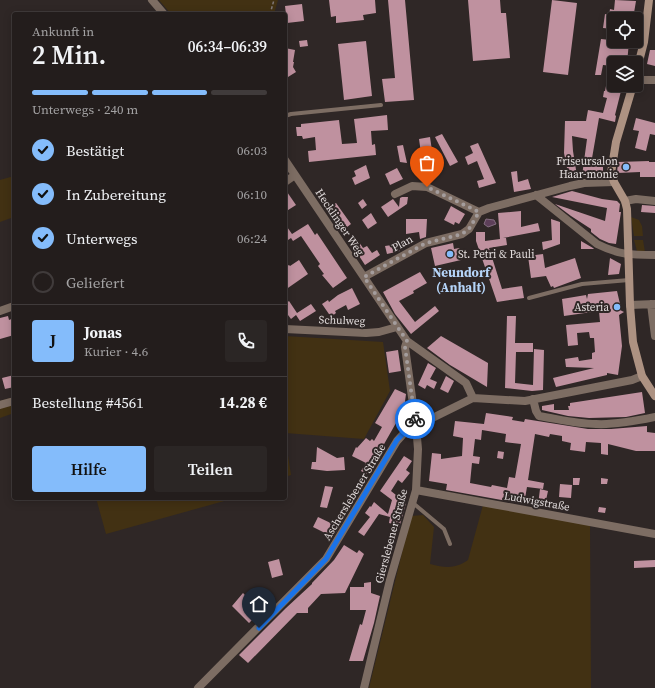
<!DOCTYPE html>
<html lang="de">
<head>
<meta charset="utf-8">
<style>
	:root { --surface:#231d1c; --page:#2b2625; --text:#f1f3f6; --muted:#a3a2a3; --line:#403b3b; --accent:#84bcfb }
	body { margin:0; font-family:"Source Serif 4",serif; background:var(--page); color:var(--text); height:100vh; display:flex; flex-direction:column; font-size:15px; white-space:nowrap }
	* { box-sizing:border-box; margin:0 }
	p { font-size:13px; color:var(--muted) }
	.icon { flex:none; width:22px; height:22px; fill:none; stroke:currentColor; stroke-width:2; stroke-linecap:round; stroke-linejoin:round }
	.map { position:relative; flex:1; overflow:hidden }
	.panel { position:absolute; left:12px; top:12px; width:275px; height:488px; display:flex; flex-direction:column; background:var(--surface); border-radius:4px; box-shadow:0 2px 10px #0003,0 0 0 1px var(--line) }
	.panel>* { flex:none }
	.buttons { position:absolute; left:607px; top:12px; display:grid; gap:8px }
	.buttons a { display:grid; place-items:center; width:36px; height:36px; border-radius:4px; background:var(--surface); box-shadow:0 2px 10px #0003,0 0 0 1px var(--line); font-size:20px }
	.pin { position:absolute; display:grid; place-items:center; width:34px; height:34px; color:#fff; margin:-41px -17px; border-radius:50% 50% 50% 0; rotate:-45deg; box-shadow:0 0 4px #0007 }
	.pin .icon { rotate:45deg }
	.courier { position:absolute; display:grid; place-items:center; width:40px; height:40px; margin:-20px; border:3px solid #1a73e8; border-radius:50%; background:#fff; color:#222; box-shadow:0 1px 5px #0007 }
	.overview em { font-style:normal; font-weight:600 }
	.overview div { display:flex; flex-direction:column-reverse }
	.overview { display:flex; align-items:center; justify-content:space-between; height:68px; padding:0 20px }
	h1 { font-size:26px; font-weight:600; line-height:30px }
	.bar { display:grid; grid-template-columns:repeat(4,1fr); gap:6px 4px; align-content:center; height:48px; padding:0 20px }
	.bar i { height:5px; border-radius:3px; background:var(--line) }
	.bar .current { background:var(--accent) }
	.bar p { grid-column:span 4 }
	.line { display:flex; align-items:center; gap:10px; padding:0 20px; border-top:1px solid var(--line) }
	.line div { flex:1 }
	.round { display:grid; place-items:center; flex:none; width:42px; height:42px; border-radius:4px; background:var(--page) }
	ol { padding:0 20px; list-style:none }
	li { display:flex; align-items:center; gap:12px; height:44px }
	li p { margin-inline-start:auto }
	li .icon { padding:4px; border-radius:50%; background:var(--accent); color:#111; stroke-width:4 }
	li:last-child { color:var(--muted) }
	li i { width:22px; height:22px; border:2px solid var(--line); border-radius:50% }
	.action { display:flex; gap:8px; margin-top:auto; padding:8px 20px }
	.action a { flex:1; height:46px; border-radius:4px; background:var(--accent); color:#111; font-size:16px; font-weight:600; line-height:46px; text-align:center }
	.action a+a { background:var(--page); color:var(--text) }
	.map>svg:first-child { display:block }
	.green { fill:#423113 }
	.water { fill:#5d3f59; stroke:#856e81 }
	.building { fill:#bf919f; fill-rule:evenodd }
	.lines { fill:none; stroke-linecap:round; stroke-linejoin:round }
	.path { stroke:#807878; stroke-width:1.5; stroke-dasharray:3 2; stroke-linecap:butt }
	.lane { stroke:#7d6d63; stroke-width:4 }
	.street { stroke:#7d6d63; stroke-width:8 }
	.secondary { stroke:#ad9282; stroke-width:8 }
	.done { stroke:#a49d9d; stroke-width:4; stroke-dasharray:0 7.2 }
	.route { stroke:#1a73e8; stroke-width:5 }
	.poi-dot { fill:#84bcfb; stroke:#2f2726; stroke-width:1.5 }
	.labels { text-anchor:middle; stroke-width:4; stroke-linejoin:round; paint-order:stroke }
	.poi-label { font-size:11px; fill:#e3dddd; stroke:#2f2726; text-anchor:end }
	.street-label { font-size:11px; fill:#e3dddd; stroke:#2f2726 }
	.quarter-label { font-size:13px; font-weight:bold; fill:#b5d4f8; stroke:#2f2726 }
</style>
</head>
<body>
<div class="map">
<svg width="655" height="688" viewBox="0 0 655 688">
	<rect width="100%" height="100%" fill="#2f2726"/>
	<!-- green -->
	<path class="green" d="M159 0H278L274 14H171Z
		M14 176V217L0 222V180Z
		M631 217 639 220 642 226 643 236H634Z
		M634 240H643L645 252 637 251Z
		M285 336 383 342 390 391 364 439 285 433Z
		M14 397V413L0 418V401Z
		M285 436 291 475 285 477Z
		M96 498H235L106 534Z
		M483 505 590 525 591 688H369L411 516 423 515 434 527 430 564C446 568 455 569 468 560Z"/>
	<!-- water -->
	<path class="water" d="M486 219 494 220 496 224 488 227 484 224Z"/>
	<!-- building -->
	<path class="building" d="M329 0H375L376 13 363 15 364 20 336 23V16L331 17Z
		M388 0H405L414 100 385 102 382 79 395 78Z
		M468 0H500L501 13H506L510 58 473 61Z
		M552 0 577 3 568 75 543 72Z
		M615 0 636 1 633 19H614V29L603 28 605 14 609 15 610 9 614 10Z
		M302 4 304 21 287 23 285 6Z
		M601 39 629 42 627 63H614V66L603 65 601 75H595Z
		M307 40 308 46 300 47 299 41Z
		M366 41 372 96 344 100 338 44Z
		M285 48 295 50 293 62H294L293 67 296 72 288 77 285 72Z
		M650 50H655V66L647 64Z
		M613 85H626L624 91H621L615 115 616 116 615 122 599 118 591 164H603V176H582L587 139 572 136 573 151 577 176 569 178 564 153 565 121H586L588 110 603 113 607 98 603 97 604 91H605L606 86 613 87Z
		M387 115 388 130 371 131 372 145 375 144 376 155 309 162 308 151 316 150 315 137 303 139 302 136H297L296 127H301V124L339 120 342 144 357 143 354 119Z
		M636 118 655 123V135L650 134 646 151 635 148 639 131 633 130Z
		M442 134 458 162 450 166 435 137Z
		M430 137 436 178 427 179 425 166 423 167 419 139Z
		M478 143 496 183 479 188 477 181 484 179 477 161 468 165 465 157 473 153 470 146Z
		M403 145 407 163 400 162 397 146Z
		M649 161V162H655V177H640V172L617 173 618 162Z
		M366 165 370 178 355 185 352 178 356 176 354 171Z
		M397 168 403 179 390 185 385 174Z
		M517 171 518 182 528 179 531 189 514 192 511 172Z
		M285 189 296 205 285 212Z
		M572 191 602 199 617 201 620 204 619 212H621L616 244 609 243 600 239 591 232V229L571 216 555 204 605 221 607 208 552 197Z
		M402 197H408L407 204 388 217 381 207 393 199 399 207 400 198Z
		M363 199 367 205 362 209 358 203Z
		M336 203 351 224 342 231 327 209Z
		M642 205 655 206V213L641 212Z
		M451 206 465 214 459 224 455 222 454 225 444 220Z
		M521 211V227L538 223 540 231 503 238H506L507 245 489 248 502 289 522 286 524 298 497 302 476 241V232H485V241L500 239 498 213Z
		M371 213 377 223 368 229 362 220Z
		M406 219H427L426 237 420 239 419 232 406 234Z
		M551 219 560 222V244L543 250 542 242 552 240Z
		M285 224 292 234 308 224 315 235 317 233 347 278 333 288 322 275 324 274 318 266 320 264 301 236 293 241 291 238 285 242Z
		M357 239 363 248 367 246 372 253 377 250 380 255 365 265 350 242Z
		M581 241 593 248 594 249H581Z
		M453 243 454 249 459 248 463 252 464 255 461 260 435 266 431 248Z
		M399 244 400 251 387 254 385 246Z
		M543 254 545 268 575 258 581 278 554 288 553 286 551 287 546 276 531 278 528 256Z
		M610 258 621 264 619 274 608 275Z
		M299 260 308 274 285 290V267L289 265 290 266Z
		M420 272 427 283 413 291 414 293 399 301 415 322 435 306 439 311 411 334 395 314 383 292Z
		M352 288 360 304 348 310 346 305 335 311 336 313 331 317 322 304 328 300 329 302 338 295Z
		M617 291 620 304 616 308 624 312 619 315 622 346 618 375 607 373V375L556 387 553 378 594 368 566 367 565 359 578 357 579 361 592 359V353L595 352 594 338H590L589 332 577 333 578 345 568 346 566 325 600 322 599 311 564 316 562 299 586 295 587 299 588 294Z
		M289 301 297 313 311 304 316 311 300 321 296 315 291 319 285 311V304Z
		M8 316 9 320 14 318V335L0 339V318Z
		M507 316H516L515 343H533V352H516L515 383 533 385 534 349 544 350 543 390 532 391 505 388Z
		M441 336 488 363 487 387 450 365 427 348Z
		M398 350 401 371 389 373 386 352Z
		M428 363 436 368 430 379 437 382 434 389 427 385 425 389 418 385Z
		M14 375V387L5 389 2 378Z
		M446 376 454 381 448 393 440 389Z
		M395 389 406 394 404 409 367 474 361 471 366 463 352 456 356 447 357 448 366 438 370 441 372 439 374 441 382 427 375 423Z
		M642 392 645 413 626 417 589 418 568 416 542 410V406L554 404V410H569L568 406H570V403Z
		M486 413 513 417 512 420 524 422 525 419 588 429H611L647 426V432L655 433V451H636L608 444V455L601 454V443L586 442 585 452 570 450 571 443 562 441V436L550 434 549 437 535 434 528 480 544 483 543 489 527 487 524 504 446 490 447 484 429 481 432 453 441 454V459L462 456 463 438 453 436 455 421 484 424ZM482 430 506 434 505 442 521 444 515 478 509 477 507 488 492 485 491 487 470 483 472 463 479 464 480 457 473 456 475 439 481 440Z
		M317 447 337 458 344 457 345 470 327 471 311 469 312 462H316Z
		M498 451 504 452 503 459 497 458Z
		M404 456 412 461 406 470 410 473 402 483 398 480 391 491 406 503 399 528 393 526V524L389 523 390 517 379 514 364 536 358 532 370 517 365 513 370 506 371 507 374 502 388 514 392 500 380 491Z
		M573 478H580L579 485H573Z
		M601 478 608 479 607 484H601Z
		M560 484 572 485 571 498 559 497Z
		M325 486 333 487 327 508 320 507Z
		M540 489 548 491 545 505H538Z
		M599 507 606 508 605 513 598 512Z
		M318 517 339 527 333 537 313 527Z
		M344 545 357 553 359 550 364 554 345 593 321 594 308 608V613H297L248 663 239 655 286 608 312 584V583L334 560Z
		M279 559 283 575 272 578 268 562Z
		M655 560V567L634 568V561Z
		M371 582V593L380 596 374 623 363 661H349L360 624 362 625 366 610H350V587H364V583Z
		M243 593 252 602 255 599 264 608 249 623 232 606Z"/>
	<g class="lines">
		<!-- path -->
		<path class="path" d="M270 14 274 0"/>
		<!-- lane -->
		<path class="lane" d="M285 116 291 114 381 105
			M529 298 582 284 629 280
			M413 503 444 529 450 544"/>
		<!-- street -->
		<path class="street" d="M152 0 164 14
			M636 80H655
			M285 160 407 341 466 383 473 398
			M285 182 295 175
			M395 194 412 186 427 187 479 212
			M536 195 597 244C619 255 631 255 655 255
			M625 201 636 199 655 201
			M364 277 426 243 462 234 469 229 479 212 489 208 570 186 584 183 614 182
			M651 304 655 336
			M630 305 655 304
			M0 311 14 306
			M285 329 366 333 379 332 397 327
			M533 399 536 411 539 416C558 419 577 424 596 424 615 425 636 421 655 417
			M0 405 14 401
			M416 490 655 534
			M198 688 326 559 397 441 406 431 473 398 525 401 632 380 642 376
			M364 688 390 580 416 490 418 449 416 426 405 347 407 341"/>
		<!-- secondary -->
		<path class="secondary" d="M636 73 644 42 649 0
			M633 85 616 142 611 173 614 182 625 201 627 209 630 305 633 342 642 376 655 396"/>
	</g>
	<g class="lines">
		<!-- done -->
		<path class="done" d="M415 419 405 347 407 341 364 277 426 243 462 234 469 229 479 212 427 187"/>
		<!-- route -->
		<path class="route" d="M259 628 326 559 397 440 406 431 416 426 415 419"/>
	</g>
	<!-- markers -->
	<g class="poi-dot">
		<circle cx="626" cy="167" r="4"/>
		<circle cx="450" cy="254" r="4"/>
		<circle cx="617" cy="307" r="4"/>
	</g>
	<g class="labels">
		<!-- poi labels -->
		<g class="poi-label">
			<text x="618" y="165">Friseursalon<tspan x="618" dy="13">Haar-monie</tspan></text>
			<text x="458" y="258" text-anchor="start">St. Petri &amp; Pauli</text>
			<text x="609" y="311">Asteria</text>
		</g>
		<!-- street labels -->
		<g class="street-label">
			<text transform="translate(340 222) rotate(56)" y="4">Hecklinger Weg</text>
			<text transform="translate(402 243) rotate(-29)" y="4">Plan</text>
			<text transform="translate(342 320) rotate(2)" y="4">Schulweg</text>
			<text transform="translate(354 492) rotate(-59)" y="4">Ascherslebener Straße</text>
			<text transform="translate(537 501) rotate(10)" y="4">Ludwigstraße</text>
			<text transform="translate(391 536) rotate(-75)" y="4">Gierslebener Straße</text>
		</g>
		<!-- quarter labels -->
		<g class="quarter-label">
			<text x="461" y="277">Neundorf<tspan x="461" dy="15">(Anhalt)</tspan></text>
		</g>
	</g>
</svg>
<div class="buttons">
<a><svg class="icon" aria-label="locate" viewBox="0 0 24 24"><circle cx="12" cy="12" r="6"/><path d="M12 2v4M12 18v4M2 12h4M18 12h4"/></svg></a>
<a><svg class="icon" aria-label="layers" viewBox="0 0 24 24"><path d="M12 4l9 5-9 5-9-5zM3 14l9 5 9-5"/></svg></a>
</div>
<div class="pin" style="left:427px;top:187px;background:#ea580c"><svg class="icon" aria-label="bag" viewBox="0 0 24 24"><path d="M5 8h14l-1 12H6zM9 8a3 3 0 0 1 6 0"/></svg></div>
<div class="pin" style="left:259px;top:628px;background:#1f2937"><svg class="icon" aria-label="home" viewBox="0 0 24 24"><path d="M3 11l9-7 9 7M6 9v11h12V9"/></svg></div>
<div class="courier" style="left:415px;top:419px"><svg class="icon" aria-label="bike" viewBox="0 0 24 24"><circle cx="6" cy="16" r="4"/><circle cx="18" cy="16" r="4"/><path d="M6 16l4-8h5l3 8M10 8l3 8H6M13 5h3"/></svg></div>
<section class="panel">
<div class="overview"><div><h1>2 Min.</h1><p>Ankunft in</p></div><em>06:34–06:39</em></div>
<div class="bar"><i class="current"></i><i class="current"></i><i class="current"></i><i></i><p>Unterwegs · 240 m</p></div>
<ol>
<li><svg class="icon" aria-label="check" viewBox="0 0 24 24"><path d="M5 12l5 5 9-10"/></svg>Bestätigt<p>06:03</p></li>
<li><svg class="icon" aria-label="check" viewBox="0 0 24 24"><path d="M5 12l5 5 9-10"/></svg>In Zubereitung<p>06:10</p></li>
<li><svg class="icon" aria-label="check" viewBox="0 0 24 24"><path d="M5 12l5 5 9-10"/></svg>Unterwegs<p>06:24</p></li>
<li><i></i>Geliefert</li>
</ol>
<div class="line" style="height:72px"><b class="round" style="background:var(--accent);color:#111">J</b><div><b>Jonas</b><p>Kurier · 4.6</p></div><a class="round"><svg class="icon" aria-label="phone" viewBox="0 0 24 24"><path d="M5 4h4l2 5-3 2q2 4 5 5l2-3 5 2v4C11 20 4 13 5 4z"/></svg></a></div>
<div class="line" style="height:52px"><div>Bestellung #4561</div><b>14.28 €</b></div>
<div class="action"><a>Hilfe</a><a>Teilen</a></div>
</section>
</div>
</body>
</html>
